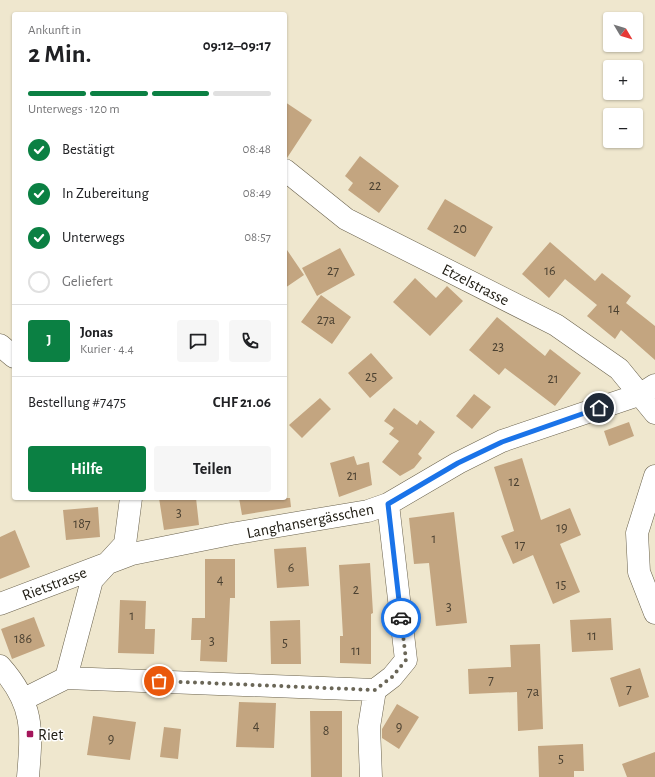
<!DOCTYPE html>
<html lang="de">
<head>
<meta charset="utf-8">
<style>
	:root { --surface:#fff; --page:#f6f6f6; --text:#202124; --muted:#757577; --line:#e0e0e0; --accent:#0b8043 }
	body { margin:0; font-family:"Alegreya Sans",sans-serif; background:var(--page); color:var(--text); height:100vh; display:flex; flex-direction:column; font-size:15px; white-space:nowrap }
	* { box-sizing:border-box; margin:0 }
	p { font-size:13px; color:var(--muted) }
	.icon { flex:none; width:22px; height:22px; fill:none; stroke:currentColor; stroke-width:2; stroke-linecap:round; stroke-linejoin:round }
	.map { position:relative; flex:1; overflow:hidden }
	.drawer { position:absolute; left:12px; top:12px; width:275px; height:488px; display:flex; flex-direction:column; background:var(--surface); border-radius:4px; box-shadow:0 1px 3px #0004 }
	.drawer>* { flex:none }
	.needle { width:26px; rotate:128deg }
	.fabs { position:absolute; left:603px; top:12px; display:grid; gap:8px }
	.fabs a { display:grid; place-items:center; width:40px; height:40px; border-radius:4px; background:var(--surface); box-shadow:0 1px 3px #0004; font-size:20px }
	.pin { position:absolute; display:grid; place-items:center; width:34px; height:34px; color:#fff; margin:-17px; border:2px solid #fff; border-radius:50%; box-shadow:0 1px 4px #0007 }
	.courier { position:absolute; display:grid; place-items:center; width:40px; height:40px; margin:-20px; border:3px solid #1a73e8; border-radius:50%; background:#fff; color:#222; box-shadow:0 1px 5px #0007 }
	.summary em { font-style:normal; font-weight:600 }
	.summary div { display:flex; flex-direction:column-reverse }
	.summary { display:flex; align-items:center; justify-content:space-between; height:68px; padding:0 16px }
	h1 { font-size:26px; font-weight:600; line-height:30px }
	.bar { display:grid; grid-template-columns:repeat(4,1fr); gap:6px 4px; align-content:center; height:48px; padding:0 16px }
	.bar i { height:5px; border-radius:3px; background:var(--line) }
	.bar .current { background:var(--accent) }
	.bar p { grid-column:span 4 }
	.line { display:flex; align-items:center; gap:10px; padding:0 16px; border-top:1px solid var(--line) }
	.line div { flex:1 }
	.round { display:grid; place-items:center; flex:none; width:42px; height:42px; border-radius:4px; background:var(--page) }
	ol { padding:0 16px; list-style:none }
	li { display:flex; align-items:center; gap:12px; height:44px }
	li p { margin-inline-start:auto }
	li .icon { padding:4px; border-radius:50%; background:var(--accent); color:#fff; stroke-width:4 }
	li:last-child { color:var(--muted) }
	li i { width:22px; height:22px; border:2px solid var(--line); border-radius:50% }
	.button { display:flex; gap:8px; margin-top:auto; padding:8px 16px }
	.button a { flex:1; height:46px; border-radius:4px; background:var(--accent); color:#fff; font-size:16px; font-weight:600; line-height:46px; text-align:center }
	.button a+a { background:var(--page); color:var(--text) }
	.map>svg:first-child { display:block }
	.building { fill:#c3a580 }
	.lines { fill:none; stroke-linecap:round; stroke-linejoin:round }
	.minor-casing { stroke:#6a624d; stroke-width:23 }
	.minor { stroke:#fff; stroke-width:22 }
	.done { stroke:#6a6657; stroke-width:4; stroke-dasharray:0 7.2 }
	.route { stroke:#1a73e8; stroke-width:5 }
	.poi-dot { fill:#a4165b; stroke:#fff; stroke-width:1.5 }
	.labels { text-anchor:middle; stroke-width:3; stroke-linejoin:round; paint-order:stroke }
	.number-label { font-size:14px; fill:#4b4131 }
	.street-label { font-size:16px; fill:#232017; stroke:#fff }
	.poi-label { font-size:16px; fill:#232017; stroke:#fff; text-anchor:start }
</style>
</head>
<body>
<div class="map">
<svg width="655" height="777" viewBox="0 0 655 777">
	<rect width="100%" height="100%" fill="#efe7ce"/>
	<!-- building -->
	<path class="building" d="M285 102 312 120 287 158H285Z
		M360 156 399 186 379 213 348 190 353 183 345 176Z
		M445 199 493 227 475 257 427 229Z
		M550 242 595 281 602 273 631 296 626 303 655 326V360L621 330 615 339 587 316 597 305 565 279 549 298 522 274Z
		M285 247 304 275 285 288Z
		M340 248 355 275 317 296 302 268Z
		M415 278 436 298 447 286 463 301 430 336 393 302Z
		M321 295 351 317 332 344 301 322Z
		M497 317 545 356 550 349 581 373 555 406 505 368 499 375 469 350Z
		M371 353 393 378 370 398 348 373Z
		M474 394 491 407 472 429 456 416Z
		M320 398 331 409 302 438 289 425Z
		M394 408 417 425 420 420 435 432 418 454 422 458 414 468 400 476 382 462 399 441 389 434 394 428 384 421Z
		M629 422 634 436 609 446 604 431Z
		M354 456 357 465 369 462 372 485 339 497 330 463Z
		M522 458 541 520 570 508 581 535 560 544 580 592 553 604 533 555 513 564 501 536 514 531 494 467Z
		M159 498H196L199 525 164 530Z
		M239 498H290L291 507 242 515Z
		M98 507 100 537 66 540 63 510Z
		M454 512 467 623 436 626 429 563 414 564 409 518Z
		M15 530 30 567 0 579V537Z
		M306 547 309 586 277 588 274 549Z
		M205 559H235V598H230L227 662 200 661 201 640H191L192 618H205Z
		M370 563 373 613 371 614V664L340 663V636H343L339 565Z
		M120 600 146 601 145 629H155L154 654 118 653Z
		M34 617 45 646 12 659 1 629Z
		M611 618 613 650 572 652 570 620Z
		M300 620 301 664H271L270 621Z
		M540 644 543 729 518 731 517 692 469 694 468 669 511 667 510 645Z
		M640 668 649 697 619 707 610 678Z
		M239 702 276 703 274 748 236 747Z
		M397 704 419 717 399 749 382 738V729Z
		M310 711H342V777H311Z
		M93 716 136 722 130 760 87 755Z
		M164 727 181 729 178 759 160 757Z
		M583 744 584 771H574V777H539L538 746Z
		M655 752V777H627L622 764Z"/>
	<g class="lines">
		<defs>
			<path id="minor" d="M285 170 346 219 556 325 619 369 655 413
				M0 345 14 357
				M655 476 637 533 639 572 655 613
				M0 604 132 554 231 534 368 511 388 504 458 463 502 441 641 394 655 385
				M0 666C34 704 32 729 28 777
				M66 678 92 580 125 544 131 498
				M24 699 66 678 375 690
				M371 777 369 727 375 690 392 677 406 660 388 504"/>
		</defs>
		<!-- minor casing -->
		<use href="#minor" class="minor-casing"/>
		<!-- minor -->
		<use href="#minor" class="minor"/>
	</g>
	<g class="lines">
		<!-- done -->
		<path class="done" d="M159 681 375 690 392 677 406 660 401 618"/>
		<!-- route -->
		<path class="route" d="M401 618 388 504 458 463 502 442 599 408"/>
	</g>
	<!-- markers -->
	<rect class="poi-dot" x="26" y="730" width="8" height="8" rx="2"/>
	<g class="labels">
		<!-- number labels -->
		<g class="number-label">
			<text x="375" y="190">22</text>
			<text x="460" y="233">20</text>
			<text x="333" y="275">27</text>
			<text x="550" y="275">16</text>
			<text x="614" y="313">14</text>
			<text x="326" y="324">27a</text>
			<text x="498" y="351">23</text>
			<text x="371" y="381">25</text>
			<text x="553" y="383">21</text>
			<text x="352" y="480">21</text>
			<text x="514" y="486">12</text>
			<text x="179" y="517">3</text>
			<text x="82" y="528">187</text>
			<text x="562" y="532">19</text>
			<text x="434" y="543">1</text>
			<text x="520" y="549">17</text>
			<text x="291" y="572">6</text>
			<text x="220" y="584">4</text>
			<text x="561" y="589">15</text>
			<text x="356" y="594">2</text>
			<text x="449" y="611">3</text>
			<text x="132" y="620">1</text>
			<text x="592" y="640">11</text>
			<text x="23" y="643">186</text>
			<text x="212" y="645">3</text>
			<text x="285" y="647">5</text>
			<text x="356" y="655">11</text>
			<text x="491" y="684">7</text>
			<text x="629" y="693">7</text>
			<text x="533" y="696">7a</text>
			<text x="256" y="730">4</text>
			<text x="399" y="731">9</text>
			<text x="326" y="735">8</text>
			<text x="111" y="743">9</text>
			<text x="561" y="763">5</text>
		</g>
		<!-- street labels -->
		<g class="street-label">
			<text transform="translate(476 284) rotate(27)" y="6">Etzelstrasse</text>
			<text transform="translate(310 520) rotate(-11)" y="6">Langhansergässchen</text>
			<text transform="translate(54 583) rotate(-21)" y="6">Rietstrasse</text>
		</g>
		<!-- poi labels -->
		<g class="poi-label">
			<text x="38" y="740">Riet</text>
		</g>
	</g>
</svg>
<div class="fabs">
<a><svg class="needle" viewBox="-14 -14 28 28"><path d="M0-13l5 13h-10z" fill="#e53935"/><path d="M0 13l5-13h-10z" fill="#757577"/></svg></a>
<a>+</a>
<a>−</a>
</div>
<div class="pin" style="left:159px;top:681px;background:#ea580c"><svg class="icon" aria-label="bag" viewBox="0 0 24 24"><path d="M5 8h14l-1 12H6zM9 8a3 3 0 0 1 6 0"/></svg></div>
<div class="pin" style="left:599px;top:408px;background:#1f2937"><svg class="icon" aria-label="home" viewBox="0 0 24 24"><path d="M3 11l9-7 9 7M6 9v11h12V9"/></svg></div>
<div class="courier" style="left:401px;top:618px"><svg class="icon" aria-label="car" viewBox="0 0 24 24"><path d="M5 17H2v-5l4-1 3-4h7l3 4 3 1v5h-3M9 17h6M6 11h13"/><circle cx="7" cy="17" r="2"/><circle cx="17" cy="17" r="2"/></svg></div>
<section class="drawer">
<div class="summary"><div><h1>2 Min.</h1><p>Ankunft in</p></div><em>09:12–09:17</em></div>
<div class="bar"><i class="current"></i><i class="current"></i><i class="current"></i><i></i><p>Unterwegs · 120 m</p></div>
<ol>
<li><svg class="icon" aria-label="check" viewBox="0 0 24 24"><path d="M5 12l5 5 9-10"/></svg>Bestätigt<p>08:48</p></li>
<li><svg class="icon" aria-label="check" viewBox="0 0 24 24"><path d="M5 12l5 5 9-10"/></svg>In Zubereitung<p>08:49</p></li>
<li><svg class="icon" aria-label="check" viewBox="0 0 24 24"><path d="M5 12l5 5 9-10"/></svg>Unterwegs<p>08:57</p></li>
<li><i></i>Geliefert</li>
</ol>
<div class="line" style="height:72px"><b class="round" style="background:var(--accent);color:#fff">J</b><div><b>Jonas</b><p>Kurier · 4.4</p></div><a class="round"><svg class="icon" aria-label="chat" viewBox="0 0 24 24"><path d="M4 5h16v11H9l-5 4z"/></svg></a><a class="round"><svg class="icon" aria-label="phone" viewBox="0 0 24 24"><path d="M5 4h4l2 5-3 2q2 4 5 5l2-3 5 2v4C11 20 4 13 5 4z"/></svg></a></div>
<div class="line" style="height:52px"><div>Bestellung #7475</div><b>CHF 21.06</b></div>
<div class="button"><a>Hilfe</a><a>Teilen</a></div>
</section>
</div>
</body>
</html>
